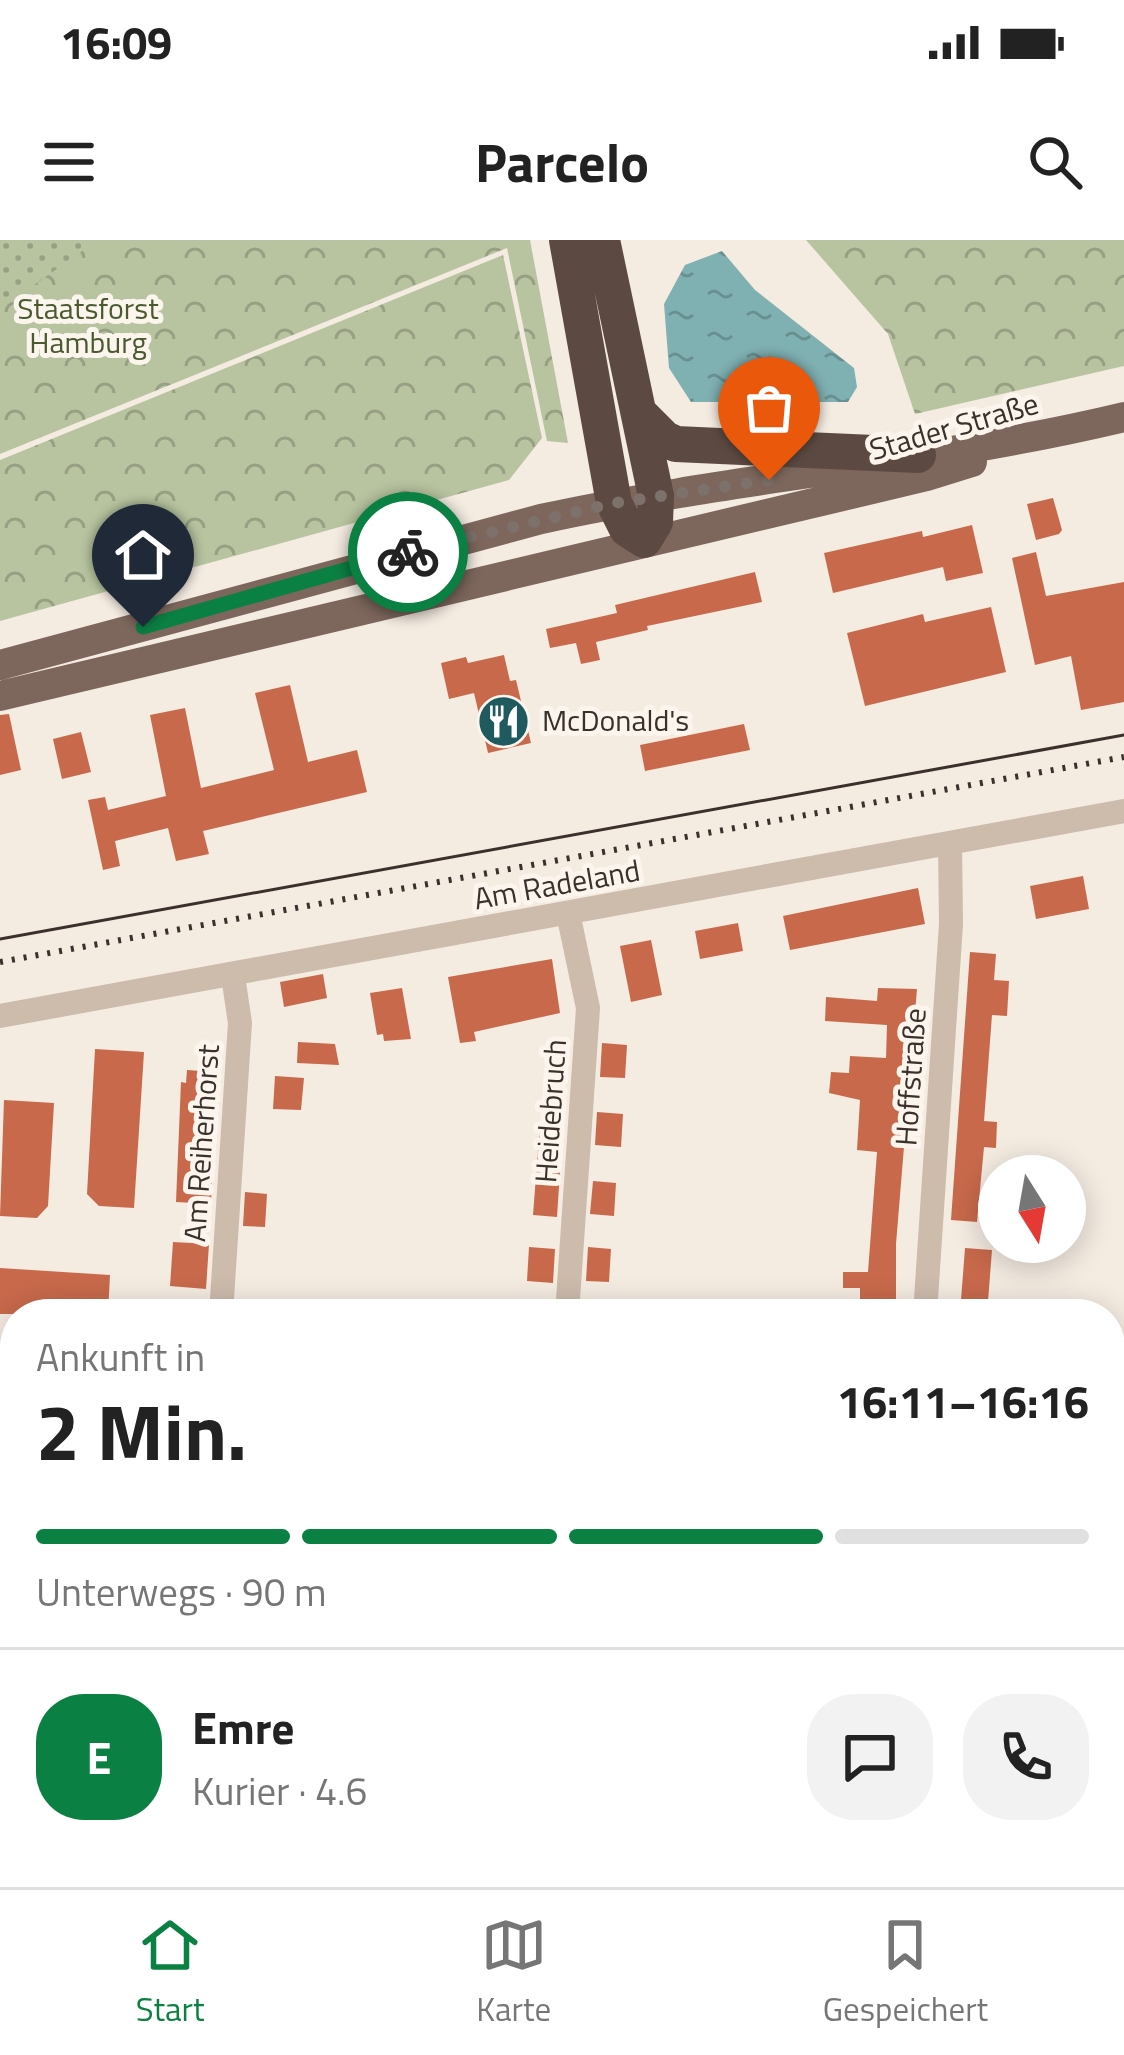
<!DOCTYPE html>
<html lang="de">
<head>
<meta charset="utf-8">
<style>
	:root { --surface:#fff; --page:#f2f2f2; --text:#222; --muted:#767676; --line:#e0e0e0; --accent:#0b8043 }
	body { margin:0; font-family:"Titillium Web",sans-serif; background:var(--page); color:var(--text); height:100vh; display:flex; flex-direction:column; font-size:45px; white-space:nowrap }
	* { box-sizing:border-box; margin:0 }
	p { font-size:39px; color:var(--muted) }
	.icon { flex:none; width:66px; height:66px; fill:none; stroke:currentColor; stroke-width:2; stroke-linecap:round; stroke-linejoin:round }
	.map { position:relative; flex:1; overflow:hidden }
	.panel { position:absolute; left:0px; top:1059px; width:1125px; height:588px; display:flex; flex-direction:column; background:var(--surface); border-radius:48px 48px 0 0; box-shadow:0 6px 30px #0003 }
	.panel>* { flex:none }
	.needle { width:78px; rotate:169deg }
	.controls { position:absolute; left:978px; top:915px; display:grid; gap:24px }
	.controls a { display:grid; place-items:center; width:108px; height:108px; border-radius:50%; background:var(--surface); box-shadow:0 6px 30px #0003; font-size:60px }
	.pin { position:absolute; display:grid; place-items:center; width:102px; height:102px; color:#fff; margin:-123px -51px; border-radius:50% 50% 50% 0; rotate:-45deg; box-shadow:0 0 12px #0007 }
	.pin .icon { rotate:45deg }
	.courier { position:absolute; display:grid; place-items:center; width:120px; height:120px; margin:-60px; border:9px solid #0b8043; border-radius:50%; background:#fff; color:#222; box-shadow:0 3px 15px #0007 }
	.overview em { font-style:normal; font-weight:700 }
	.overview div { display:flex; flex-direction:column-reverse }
	.overview { display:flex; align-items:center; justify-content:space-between; height:204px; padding:0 36px }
	h1 { font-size:78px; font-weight:700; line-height:90px }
	.bar { display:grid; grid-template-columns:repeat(4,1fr); gap:18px 12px; align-content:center; height:144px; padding:0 36px }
	.bar i { height:15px; border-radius:9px; background:var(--line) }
	.bar .on { background:var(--accent) }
	.bar p { grid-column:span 4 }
	.line { display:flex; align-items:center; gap:30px; padding:0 36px; border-top:3px solid var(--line) }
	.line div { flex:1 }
	.round { display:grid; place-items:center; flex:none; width:126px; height:126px; border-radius:48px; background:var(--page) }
	.status { display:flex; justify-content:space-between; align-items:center; height:84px; padding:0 60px; background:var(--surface); direction:ltr }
	.status svg { height:33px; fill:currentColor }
	header { display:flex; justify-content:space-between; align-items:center; height:156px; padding:0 36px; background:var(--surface); font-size:54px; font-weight:700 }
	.menu { display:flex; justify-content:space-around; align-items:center; height:168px; border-top:3px solid var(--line); background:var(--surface); font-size:33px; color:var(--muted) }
	.menu a { display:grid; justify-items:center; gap:6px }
	.menu .on { color:var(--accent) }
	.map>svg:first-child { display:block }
	.forest { fill:url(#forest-crowns) }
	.park { fill:url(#park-dots) }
	.water { fill:url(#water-ripples) }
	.building { fill:#c8694b }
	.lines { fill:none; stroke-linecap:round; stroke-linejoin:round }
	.minor { stroke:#cdbbac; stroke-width:24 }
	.primary { stroke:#7d675c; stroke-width:30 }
	.motorway { stroke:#5c4a42; stroke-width:36 }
	.tram { stroke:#3b302b; stroke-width:3 }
	.rail { stroke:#3b302b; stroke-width:6; stroke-dasharray:3 9; stroke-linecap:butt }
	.done { stroke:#7c716b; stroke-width:12; stroke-dasharray:0 21.6 }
	.route { stroke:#0b8043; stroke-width:15 }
	.labels { text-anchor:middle; stroke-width:10; stroke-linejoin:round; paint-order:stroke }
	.park-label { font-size:30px; fill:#4a5a2e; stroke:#fbf5ee }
	.street-label { font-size:30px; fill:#3b302b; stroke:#fbf5ee }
	.poi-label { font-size:30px; fill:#3b302b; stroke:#fbf5ee; text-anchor:start }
</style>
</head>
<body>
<div class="status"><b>16:09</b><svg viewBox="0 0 49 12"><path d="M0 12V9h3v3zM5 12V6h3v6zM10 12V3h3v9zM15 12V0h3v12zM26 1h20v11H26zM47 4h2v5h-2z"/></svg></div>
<header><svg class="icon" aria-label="menu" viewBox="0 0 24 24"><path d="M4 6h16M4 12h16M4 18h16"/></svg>Parcelo<svg class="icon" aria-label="search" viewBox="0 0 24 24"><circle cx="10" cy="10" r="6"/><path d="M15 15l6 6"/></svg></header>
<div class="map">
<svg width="1124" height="1647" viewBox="0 0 1124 1647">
	<defs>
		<pattern id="forest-crowns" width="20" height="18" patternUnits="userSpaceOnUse" patternTransform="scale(3)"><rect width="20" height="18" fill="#b8c4a0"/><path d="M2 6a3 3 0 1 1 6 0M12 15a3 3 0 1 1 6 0" fill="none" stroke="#97a083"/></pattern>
		<pattern id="park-dots" width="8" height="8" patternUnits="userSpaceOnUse" patternTransform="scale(3)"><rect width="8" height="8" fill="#b8c4a0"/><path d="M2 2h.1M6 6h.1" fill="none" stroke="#97a083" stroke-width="1.8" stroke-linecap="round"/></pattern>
		<pattern id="water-ripples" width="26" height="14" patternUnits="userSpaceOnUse" patternTransform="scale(3)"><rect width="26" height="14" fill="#7fb0b2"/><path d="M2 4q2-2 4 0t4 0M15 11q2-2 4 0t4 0" fill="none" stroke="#699091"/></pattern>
	</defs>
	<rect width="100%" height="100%" fill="#f4ebe1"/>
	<!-- forest -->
	<path class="forest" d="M0 0H530L568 203 547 201 507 8 0 214Z
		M806 0H1124V126L915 174 888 94Z
		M503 15 542 198 509 240 0 381V220Z"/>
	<!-- park -->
	<path class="park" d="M0 0H98L0 69Z"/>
	<!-- water -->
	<path class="water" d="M722 11 755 50 854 128 857 147 848 162H691L669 128 664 64 685 25Z"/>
	<!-- building -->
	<path class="building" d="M1053 258 1062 290 1059 294 1036 300 1027 264Z
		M972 285 983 333 946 341 943 327 833 353 824 313 922 291 923 297Z
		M1036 312 1046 356 1124 342V462L1081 470 1071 416 1035 425 1012 318Z
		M755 332 762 362 647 386 648 390 596 402 600 420 581 424 576 403 550 408 546 389 617 373 615 365Z
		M991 367 1006 432 865 466 847 393 923 374 925 382Z
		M504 415 510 441 516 440 531 503 488 513 474 453 449 459 441 423 466 417 468 423Z
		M290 445 308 522 357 510 367 552 203 591 209 614 176 621 168 588 115 601 120 626 103 630 88 560 105 557 108 570 166 556 150 475 185 468 201 548 274 530 255 453Z
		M9 474 21 530 0 535V475Z
		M744 484 750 510 645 531 640 505Z
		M81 492 91 532 62 539 53 499Z
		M1083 636 1089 669 1036 679 1030 646Z
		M918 648 925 684 790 710 783 676Z
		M738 683 743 711 700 719 695 691Z
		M651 700 662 755 631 762 620 706Z
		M970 712 996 714 994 740 1009 741 1007 776 992 775 984 881 997 882 996 908 984 907 977 982 951 980Z
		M552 719 560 773 474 792 476 801 460 803 448 737Z
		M323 734 327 758 284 767 280 742Z
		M402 748 411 799 384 801 383 794 377 795 370 753Z
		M878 748 917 749 896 1004V1066H860V1048H843V1032H868L877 912 857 910 860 860 829 853 831 832 849 833 850 816 886 818 887 785 825 781 826 757 877 761Z
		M298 802 335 804 339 825 297 823Z
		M602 803 627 805 625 838 600 837Z
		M95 809 144 812 134 968 99 966 87 954Z
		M187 830 217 832 216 845H219L218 871H214L211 964 176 962 181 842 186 843Z
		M275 836 304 838 301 870 273 869Z
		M4 860 54 863 48 966 37 978 0 976Z
		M597 872 623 874 621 907 595 905Z
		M540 884 563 885 557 977 533 975Z
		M593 941 616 943 614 976 590 974Z
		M245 952 267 954 265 987 243 986Z
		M173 1002 209 1004 206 1049 170 1046Z
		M529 1007 555 1009 553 1043 527 1041Z
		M588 1007 611 1009 609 1042 586 1041Z
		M965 1008 992 1010 987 1074 960 1073Z
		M0 1028 110 1035 108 1074H0Z"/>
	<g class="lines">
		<!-- minor -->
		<path class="minor" d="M0 776 1124 571
			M221 1074 240 783 233 736
			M567 1074 588 768 568 673
			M925 1074 951 684 950 604
			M183 1647 184 1632
			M522 1647 524 1632
			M886 1647 887 1632"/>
		<!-- primary -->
		<path class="primary" d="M0 425 541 279C734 237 932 223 1124 177
			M0 456 927 236 972 222"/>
		<!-- motorway -->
		<path class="motorway" d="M567 0 614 263 627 289 644 300 655 282 656 256 602 0
			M640 174 665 199 676 204 918 215"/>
		<!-- tram -->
		<path class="tram" d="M0 699 1124 495"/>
		<!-- rail -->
		<path class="rail" d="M0 722 1124 517"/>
	</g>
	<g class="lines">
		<!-- done -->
		<path class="done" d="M408 312 614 263 769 240"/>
		<!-- route -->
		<path class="route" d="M143 387 408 312"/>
	</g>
	<!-- icons -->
	<defs>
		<symbol id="restaurant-disc" viewBox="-11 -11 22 22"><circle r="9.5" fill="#1f5a5e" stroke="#fbf5ee"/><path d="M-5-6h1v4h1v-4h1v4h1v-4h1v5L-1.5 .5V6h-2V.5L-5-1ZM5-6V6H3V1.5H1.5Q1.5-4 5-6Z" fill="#fff"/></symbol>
	</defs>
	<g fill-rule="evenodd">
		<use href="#restaurant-disc" x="474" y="452" width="59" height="59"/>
	</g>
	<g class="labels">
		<!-- park labels -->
		<g class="park-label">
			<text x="88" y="79">Staatsforst<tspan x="88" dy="34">Hamburg</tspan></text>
		</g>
		<!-- street labels -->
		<g class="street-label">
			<text transform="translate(954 187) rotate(-16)" y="10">Stader Straße</text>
			<text transform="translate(557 645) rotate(-10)" y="10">Am Radeland</text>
			<text transform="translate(911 837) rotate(-86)" y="10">Hoffstraße</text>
			<text transform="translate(551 871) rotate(-86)" y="10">Heidebruch</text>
			<text transform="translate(202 903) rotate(-86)" y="10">Am Reiherhorst</text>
		</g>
		<!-- poi labels -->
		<g class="poi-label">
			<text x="542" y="491">McDonald's</text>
		</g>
	</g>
</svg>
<div class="controls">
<a><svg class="needle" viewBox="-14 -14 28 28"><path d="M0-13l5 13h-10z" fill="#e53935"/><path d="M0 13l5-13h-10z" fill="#767676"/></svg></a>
</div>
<div class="pin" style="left:769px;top:240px;background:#ea580c"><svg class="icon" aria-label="bag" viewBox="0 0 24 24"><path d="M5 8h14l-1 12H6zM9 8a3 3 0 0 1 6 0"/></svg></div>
<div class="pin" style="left:143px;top:387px;background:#1f2937"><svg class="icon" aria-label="home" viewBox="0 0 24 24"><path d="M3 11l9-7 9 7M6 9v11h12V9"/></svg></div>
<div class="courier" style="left:408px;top:312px"><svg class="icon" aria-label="bike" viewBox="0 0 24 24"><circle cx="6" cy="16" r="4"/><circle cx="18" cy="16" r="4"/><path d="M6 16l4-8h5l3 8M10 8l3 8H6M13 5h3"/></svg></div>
<section class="panel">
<div class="overview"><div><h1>2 Min.</h1><p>Ankunft in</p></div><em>16:11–16:16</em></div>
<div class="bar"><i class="on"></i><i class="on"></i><i class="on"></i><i></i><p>Unterwegs · 90 m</p></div>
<div class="line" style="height:216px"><b class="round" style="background:var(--accent);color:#fff">E</b><div><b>Emre</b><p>Kurier · 4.6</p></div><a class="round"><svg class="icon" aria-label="chat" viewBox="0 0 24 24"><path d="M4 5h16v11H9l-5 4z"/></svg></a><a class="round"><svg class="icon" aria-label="phone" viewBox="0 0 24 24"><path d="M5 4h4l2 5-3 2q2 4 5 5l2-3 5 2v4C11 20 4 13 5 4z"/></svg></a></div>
</section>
</div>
<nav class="menu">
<a class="on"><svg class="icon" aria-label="home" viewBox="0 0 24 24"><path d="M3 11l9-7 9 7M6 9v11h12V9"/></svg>Start</a>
<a><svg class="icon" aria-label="map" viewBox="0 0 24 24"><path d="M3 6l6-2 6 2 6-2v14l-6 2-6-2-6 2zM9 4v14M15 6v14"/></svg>Karte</a>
<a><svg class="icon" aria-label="saved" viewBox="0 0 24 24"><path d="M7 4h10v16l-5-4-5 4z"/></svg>Gespeichert</a>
</nav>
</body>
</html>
